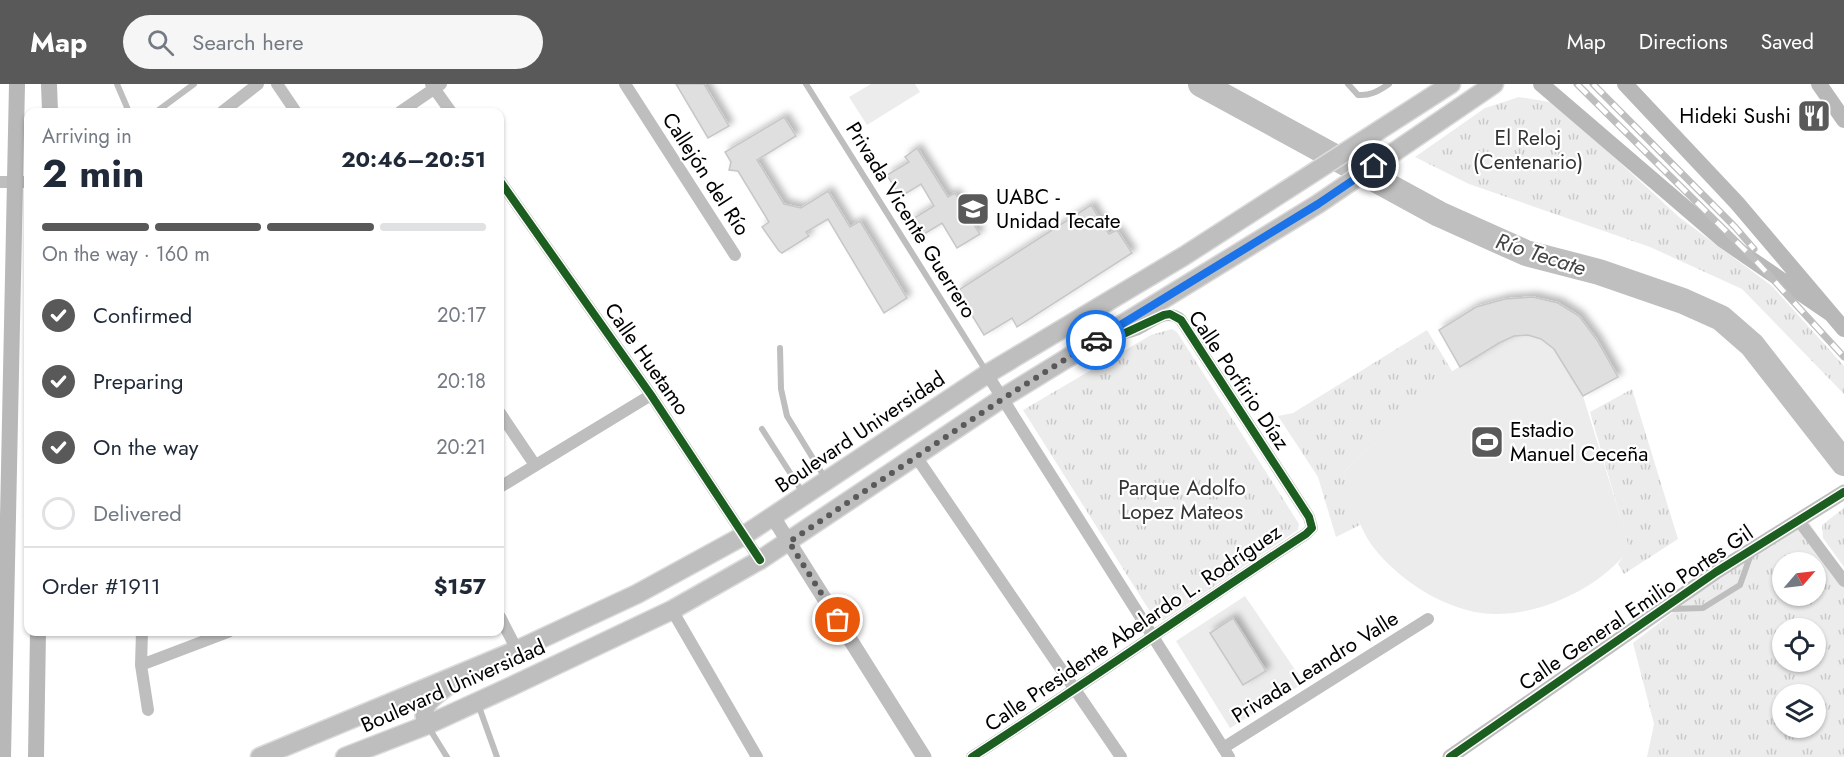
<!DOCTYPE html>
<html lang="en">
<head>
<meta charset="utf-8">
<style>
	:root { --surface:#fff; --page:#f6f6f7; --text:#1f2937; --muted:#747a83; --line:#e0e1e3; --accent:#595959 }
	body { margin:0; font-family:Jost,sans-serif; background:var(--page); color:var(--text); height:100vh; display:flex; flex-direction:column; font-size:22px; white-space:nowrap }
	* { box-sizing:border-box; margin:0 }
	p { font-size:20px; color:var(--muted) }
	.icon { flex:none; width:33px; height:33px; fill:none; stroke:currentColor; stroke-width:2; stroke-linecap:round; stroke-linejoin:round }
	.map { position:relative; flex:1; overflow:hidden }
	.details { position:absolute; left:24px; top:24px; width:480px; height:528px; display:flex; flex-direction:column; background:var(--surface); border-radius:12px; box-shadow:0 2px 4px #0004 }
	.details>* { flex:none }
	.needle { width:39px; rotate:62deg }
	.tools { position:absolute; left:1772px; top:468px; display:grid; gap:12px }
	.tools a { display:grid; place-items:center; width:54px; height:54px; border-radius:50%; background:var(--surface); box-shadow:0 2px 4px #0004; font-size:30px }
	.pin { position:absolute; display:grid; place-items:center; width:51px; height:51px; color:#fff; margin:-26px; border:3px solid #fff; border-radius:50%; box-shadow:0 2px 6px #0007 }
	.courier { position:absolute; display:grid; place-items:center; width:60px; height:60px; margin:-30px; border:4px solid #1a73e8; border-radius:50%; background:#fff; color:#222; box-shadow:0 2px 8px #0007 }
	.overview em { font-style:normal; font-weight:700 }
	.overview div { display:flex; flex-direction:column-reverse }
	.overview { display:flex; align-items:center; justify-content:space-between; height:102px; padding:0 18px }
	h1 { font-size:39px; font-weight:700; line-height:45px }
	.bar { display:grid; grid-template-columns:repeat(4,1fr); gap:9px 6px; align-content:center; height:72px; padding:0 18px }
	.bar i { height:8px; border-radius:4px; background:var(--line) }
	.bar .current { background:var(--accent) }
	.bar p { grid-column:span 4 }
	.line { display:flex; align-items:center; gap:15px; padding:0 18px; border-top:2px solid var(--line) }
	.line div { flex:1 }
	ol { padding:0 18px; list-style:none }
	li { display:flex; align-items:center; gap:18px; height:66px }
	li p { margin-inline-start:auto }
	li .icon { padding:6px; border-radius:50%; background:var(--accent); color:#fff; stroke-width:4 }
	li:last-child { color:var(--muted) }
	li i { width:33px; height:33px; border:3px solid var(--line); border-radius:50% }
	header { display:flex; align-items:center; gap:36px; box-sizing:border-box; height:84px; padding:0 30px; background:var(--accent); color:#fff }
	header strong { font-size:28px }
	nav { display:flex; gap:33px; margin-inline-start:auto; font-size:21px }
	.search { width:420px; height:54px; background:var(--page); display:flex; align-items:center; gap:15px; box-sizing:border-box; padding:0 21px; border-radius:33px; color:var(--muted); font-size:22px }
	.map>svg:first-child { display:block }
	.grass { fill:#ececec }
	.park { fill:url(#park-tufts); fill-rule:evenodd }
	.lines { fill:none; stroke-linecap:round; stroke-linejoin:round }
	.river { stroke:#bfbfbf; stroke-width:26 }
	.building { fill:#dfdfdf; stroke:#c7c7c7; stroke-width:1.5; filter:url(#shadow) }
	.primary-casing { stroke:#dbdbdb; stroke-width:21 }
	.service { stroke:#bebebe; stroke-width:6 }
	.minor { stroke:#bebebe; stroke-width:12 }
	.tertiary { stroke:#bebebe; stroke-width:15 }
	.secondary { stroke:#b8b8b8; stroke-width:16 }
	.primary { stroke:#bebebe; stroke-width:18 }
	.rail-casing { stroke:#bebebe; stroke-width:7 }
	.rail { stroke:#fff; stroke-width:4.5; stroke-dasharray:14; stroke-linecap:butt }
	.cycleway-casing { stroke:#fff; stroke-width:11 }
	.cycleway { stroke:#1b5e20; stroke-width:8 }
	.done { stroke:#595959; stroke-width:6; stroke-dasharray:0 10.8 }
	.route { stroke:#1a73e8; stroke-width:8 }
	.labels { text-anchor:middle; stroke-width:4.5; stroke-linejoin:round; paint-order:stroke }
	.poi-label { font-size:21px; fill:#000; stroke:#fff; text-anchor:start }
	.park-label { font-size:21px; fill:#333; stroke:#fff }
	.street-label { font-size:21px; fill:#000; stroke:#fff }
	.water-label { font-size:22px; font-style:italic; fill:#444; stroke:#fff }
</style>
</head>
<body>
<header>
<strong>Map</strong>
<div class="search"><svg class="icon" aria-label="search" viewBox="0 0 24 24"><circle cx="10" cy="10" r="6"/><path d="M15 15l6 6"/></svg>Search here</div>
<nav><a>Map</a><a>Directions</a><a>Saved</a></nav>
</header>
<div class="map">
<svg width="1844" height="673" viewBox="0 0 1844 673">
	<defs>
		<pattern id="park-tufts" width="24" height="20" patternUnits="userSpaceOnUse" patternTransform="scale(1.5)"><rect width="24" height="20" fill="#ececec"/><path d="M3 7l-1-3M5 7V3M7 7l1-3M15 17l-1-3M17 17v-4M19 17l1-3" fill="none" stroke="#c9c9c9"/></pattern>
		<filter id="shadow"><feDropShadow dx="4.5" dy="-4.5" stdDeviation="3" flood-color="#0004"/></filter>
	</defs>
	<rect width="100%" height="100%" fill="#fff"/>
	<!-- grass -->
	<path class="grass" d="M871 0H915L920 8 867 41 849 13Z
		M1533 213C1585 225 1594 250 1618 293L1583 312 1630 464C1600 505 1533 536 1481 529 1441 523 1399 496 1374 464 1357 442 1351 414 1344 388L1449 289 1459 283 1439 246C1475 224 1490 216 1533 213Z
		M1245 512 1304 599 1230 644 1176 557Z"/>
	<!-- park -->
	<path class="park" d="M1519 13 1550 18 1565 28 1679 133 1772 202 1844 282V310L1742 205 1650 163 1469 100 1415 73 1485 24Z
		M1172 245 1177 248 1299 440 1298 446 1164 536 1156 537 1023 326 1151 251Z
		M1427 246 1452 287 1344 388 1360 441 1336 453 1318 393 1278 332 1293 329Z
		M1632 305 1678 455 1624 490 1618 480 1629 463 1590 328Z
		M1844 424V483L1823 454 1822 441Z
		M1808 437 1844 489V673H1647L1654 640 1633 559 1719 493ZM1782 478H1815V512H1782ZM1782 544H1815V578H1782ZM1782 610H1815V644H1782Z"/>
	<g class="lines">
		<!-- river -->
		<path class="river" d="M1201 0 1439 130 1526 169 1599 188 1683 217 1721 234 1752 261 1844 379"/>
	</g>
	<!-- building -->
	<path class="building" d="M676 0H704L729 42 708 54Z
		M784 33 796 52 757 76 784 120 801 124 828 107 850 143 860 137 907 214 884 229 828 135 806 148 809 152 782 169 779 167 762 143 769 138 738 87 729 86 731 78 725 68Z
		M917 64 948 113 955 109 962 120 966 118 976 135 972 138 980 150 957 164 942 139 921 152 911 136 934 122 921 100 900 113 887 91 909 78 905 73Z
		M1091 121 1109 150 1117 146 1132 169 1017 243 1012 234 984 251 957 207Z
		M1533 213 1558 219 1579 232 1597 256 1618 293 1583 312 1554 265 1541 255 1528 251 1514 252 1499 259 1460 283 1439 246 1476 223 1505 215Z
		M1233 534 1266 587 1243 601 1210 549Z"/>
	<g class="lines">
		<defs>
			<path id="primary" d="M427 641C419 621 431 615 446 603
				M260 673 517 566 637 510 743 452 987 290 1184 172 1451 0
				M345 673 427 641 512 602 672 526 760 476 1004 313 1318 120 1494 0"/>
		</defs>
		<!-- primary casing -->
		<use href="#primary" class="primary-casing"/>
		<!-- service -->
		<path class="service" d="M117 0 129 28
			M806 0 986 287
			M1348 0 1358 11C1371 12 1378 7 1389 0
			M156 28 194 0
			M780 264 781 305 787 332 825 394
			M762 345 803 409
			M1670 525 1703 524 1740 501 1751 470
			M478 620 497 673
			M429 644 447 673"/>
		<!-- minor -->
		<path class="minor" d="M277 0 296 28
			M431 0 451 28
			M625 0 735 171
			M222 28 258 0
			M400 28 441 0
			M500 97 651 311 760 476
			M0 98H28
			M987 290 1229 673
			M500 329 535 381
			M917 374 1121 673
			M500 403 651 311
			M1799 437 1844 497
			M672 526 757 673
			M500 533 517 566
			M142 548 141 581 148 626
			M141 581 228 548
			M1223 664 1428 535
			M972 673C1085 600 1194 523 1306 450L1312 444 1309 433 1181 236C1167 223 1153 238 1138 245 1129 249 1120 250 1110 250"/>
		<!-- tertiary -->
		<path class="tertiary" d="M773 433 924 673
			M1450 673 1716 488 1844 408"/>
		<!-- secondary -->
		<path class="secondary" d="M49 0 50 28
			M1541 0 1723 156 1831 230
			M1625 0 1737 119 1844 245
			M1819 0 1844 36
			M3 673 17 0
			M36 673 38 548"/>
		<!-- primary -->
		<use href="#primary" class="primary"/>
		<defs>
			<path id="rail" d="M1577 0 1756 177 1844 273
				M1593 0 1735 143 1754 165"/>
		</defs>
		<!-- rail casing -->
		<use href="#rail" class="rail-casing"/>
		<!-- rail -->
		<use href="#rail" class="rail"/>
		<defs>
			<path id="cycleway" d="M500 97 651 311 760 476
				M972 673C1085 600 1194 523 1306 450L1312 444 1309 433 1181 236 1170 230 1164 231 1123 250H1106
				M1450 673 1716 488 1844 408"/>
		</defs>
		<!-- cycleway casing -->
		<use href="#cycleway" class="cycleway-casing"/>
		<!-- cycleway -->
		<use href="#cycleway" class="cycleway"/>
	</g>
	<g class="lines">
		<!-- done -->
		<path class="done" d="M838 536 789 458 1004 314 1096 256"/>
		<!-- route -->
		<path class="route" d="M1096 256 1318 120 1374 82"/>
	</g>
	<!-- icons -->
	<defs>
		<symbol id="restaurant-square" viewBox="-11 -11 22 22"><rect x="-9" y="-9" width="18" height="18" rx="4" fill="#595959" stroke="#fff"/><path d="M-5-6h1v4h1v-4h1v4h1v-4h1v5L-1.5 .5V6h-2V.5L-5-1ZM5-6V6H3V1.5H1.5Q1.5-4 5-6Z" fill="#fff"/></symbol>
		<symbol id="university-square" viewBox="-11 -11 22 22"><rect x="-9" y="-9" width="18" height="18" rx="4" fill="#595959" stroke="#fff"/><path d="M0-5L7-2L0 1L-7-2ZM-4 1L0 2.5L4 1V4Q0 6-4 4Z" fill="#fff"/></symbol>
		<symbol id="stadium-square" viewBox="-11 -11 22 22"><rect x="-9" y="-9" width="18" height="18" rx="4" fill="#595959" stroke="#fff"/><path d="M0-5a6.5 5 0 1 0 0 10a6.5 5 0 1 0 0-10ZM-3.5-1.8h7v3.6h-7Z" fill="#fff"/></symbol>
	</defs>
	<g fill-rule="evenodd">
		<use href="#restaurant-square" x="1795" y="13" width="38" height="38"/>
		<use href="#university-square" x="954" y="106" width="38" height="38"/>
		<use href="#stadium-square" x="1468" y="339" width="38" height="38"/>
	</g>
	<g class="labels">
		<!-- poi labels -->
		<g class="poi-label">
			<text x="1791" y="39" text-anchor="end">Hideki Sushi</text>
			<text x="996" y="120">UABC -<tspan x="996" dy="24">Unidad Tecate</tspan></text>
			<text x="1510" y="353">Estadio<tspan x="1510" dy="24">Manuel Ceceña</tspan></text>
		</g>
		<!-- park labels -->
		<g class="park-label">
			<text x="1528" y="61">El Reloj<tspan x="1528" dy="24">(Centenario)</tspan></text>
			<text x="1182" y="411">Parque Adolfo<tspan x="1182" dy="24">Lopez Mateos</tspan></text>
		</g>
		<!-- street labels -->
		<g class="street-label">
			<text transform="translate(706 90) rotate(57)" y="7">Callejón del Río</text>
			<text transform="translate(911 136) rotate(58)" y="7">Privada Vicente Guerrero</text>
			<text transform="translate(647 275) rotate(55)" y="7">Calle Huetamo</text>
			<text transform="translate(1239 296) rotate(56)" y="7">Calle Porfirio Díaz</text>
			<text transform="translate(860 348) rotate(-34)" y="7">Boulevard Universidad</text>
			<text transform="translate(1636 524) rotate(-34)" y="7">Calle General Emilio Portes Gil</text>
			<text transform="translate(1133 544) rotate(-34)" y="7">Calle Presidente Abelardo L. Rodríguez</text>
			<text transform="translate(1315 583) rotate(-32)" y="7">Privada Leandro Valle</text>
			<text transform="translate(453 602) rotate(-24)" y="7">Boulevard Universidad</text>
		</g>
		<!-- water labels -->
		<g class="water-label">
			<text transform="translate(1541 170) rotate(18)" y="8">Río Tecate</text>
		</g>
	</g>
</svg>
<div class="tools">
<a><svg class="needle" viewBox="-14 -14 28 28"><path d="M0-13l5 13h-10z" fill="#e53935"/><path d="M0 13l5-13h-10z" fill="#747a83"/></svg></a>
<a><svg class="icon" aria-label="locate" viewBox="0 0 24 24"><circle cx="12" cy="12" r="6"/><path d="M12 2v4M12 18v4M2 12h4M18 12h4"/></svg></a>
<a><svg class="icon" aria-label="layers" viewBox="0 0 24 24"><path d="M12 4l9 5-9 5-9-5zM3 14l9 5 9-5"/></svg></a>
</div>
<div class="pin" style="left:838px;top:536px;background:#ea580c"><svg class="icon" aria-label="bag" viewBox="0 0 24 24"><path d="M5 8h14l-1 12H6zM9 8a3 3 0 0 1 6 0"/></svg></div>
<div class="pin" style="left:1374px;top:82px;background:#1f2937"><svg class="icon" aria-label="home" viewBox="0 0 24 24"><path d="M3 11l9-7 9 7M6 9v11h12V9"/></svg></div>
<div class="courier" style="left:1096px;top:256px"><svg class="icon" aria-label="car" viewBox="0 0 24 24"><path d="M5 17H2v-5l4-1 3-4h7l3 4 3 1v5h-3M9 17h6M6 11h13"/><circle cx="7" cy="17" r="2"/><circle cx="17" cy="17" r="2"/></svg></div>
<section class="details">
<div class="overview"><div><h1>2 min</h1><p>Arriving in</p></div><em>20:46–20:51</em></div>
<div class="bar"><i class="current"></i><i class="current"></i><i class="current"></i><i></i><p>On the way · 160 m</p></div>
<ol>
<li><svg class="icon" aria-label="check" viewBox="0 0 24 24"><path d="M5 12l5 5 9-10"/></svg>Confirmed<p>20:17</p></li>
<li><svg class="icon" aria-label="check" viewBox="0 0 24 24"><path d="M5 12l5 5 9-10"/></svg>Preparing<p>20:18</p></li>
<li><svg class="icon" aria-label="check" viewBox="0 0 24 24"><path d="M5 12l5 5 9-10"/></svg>On the way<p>20:21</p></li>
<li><i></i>Delivered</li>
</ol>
<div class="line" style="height:78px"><div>Order #1911</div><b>$157</b></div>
</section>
</div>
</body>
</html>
